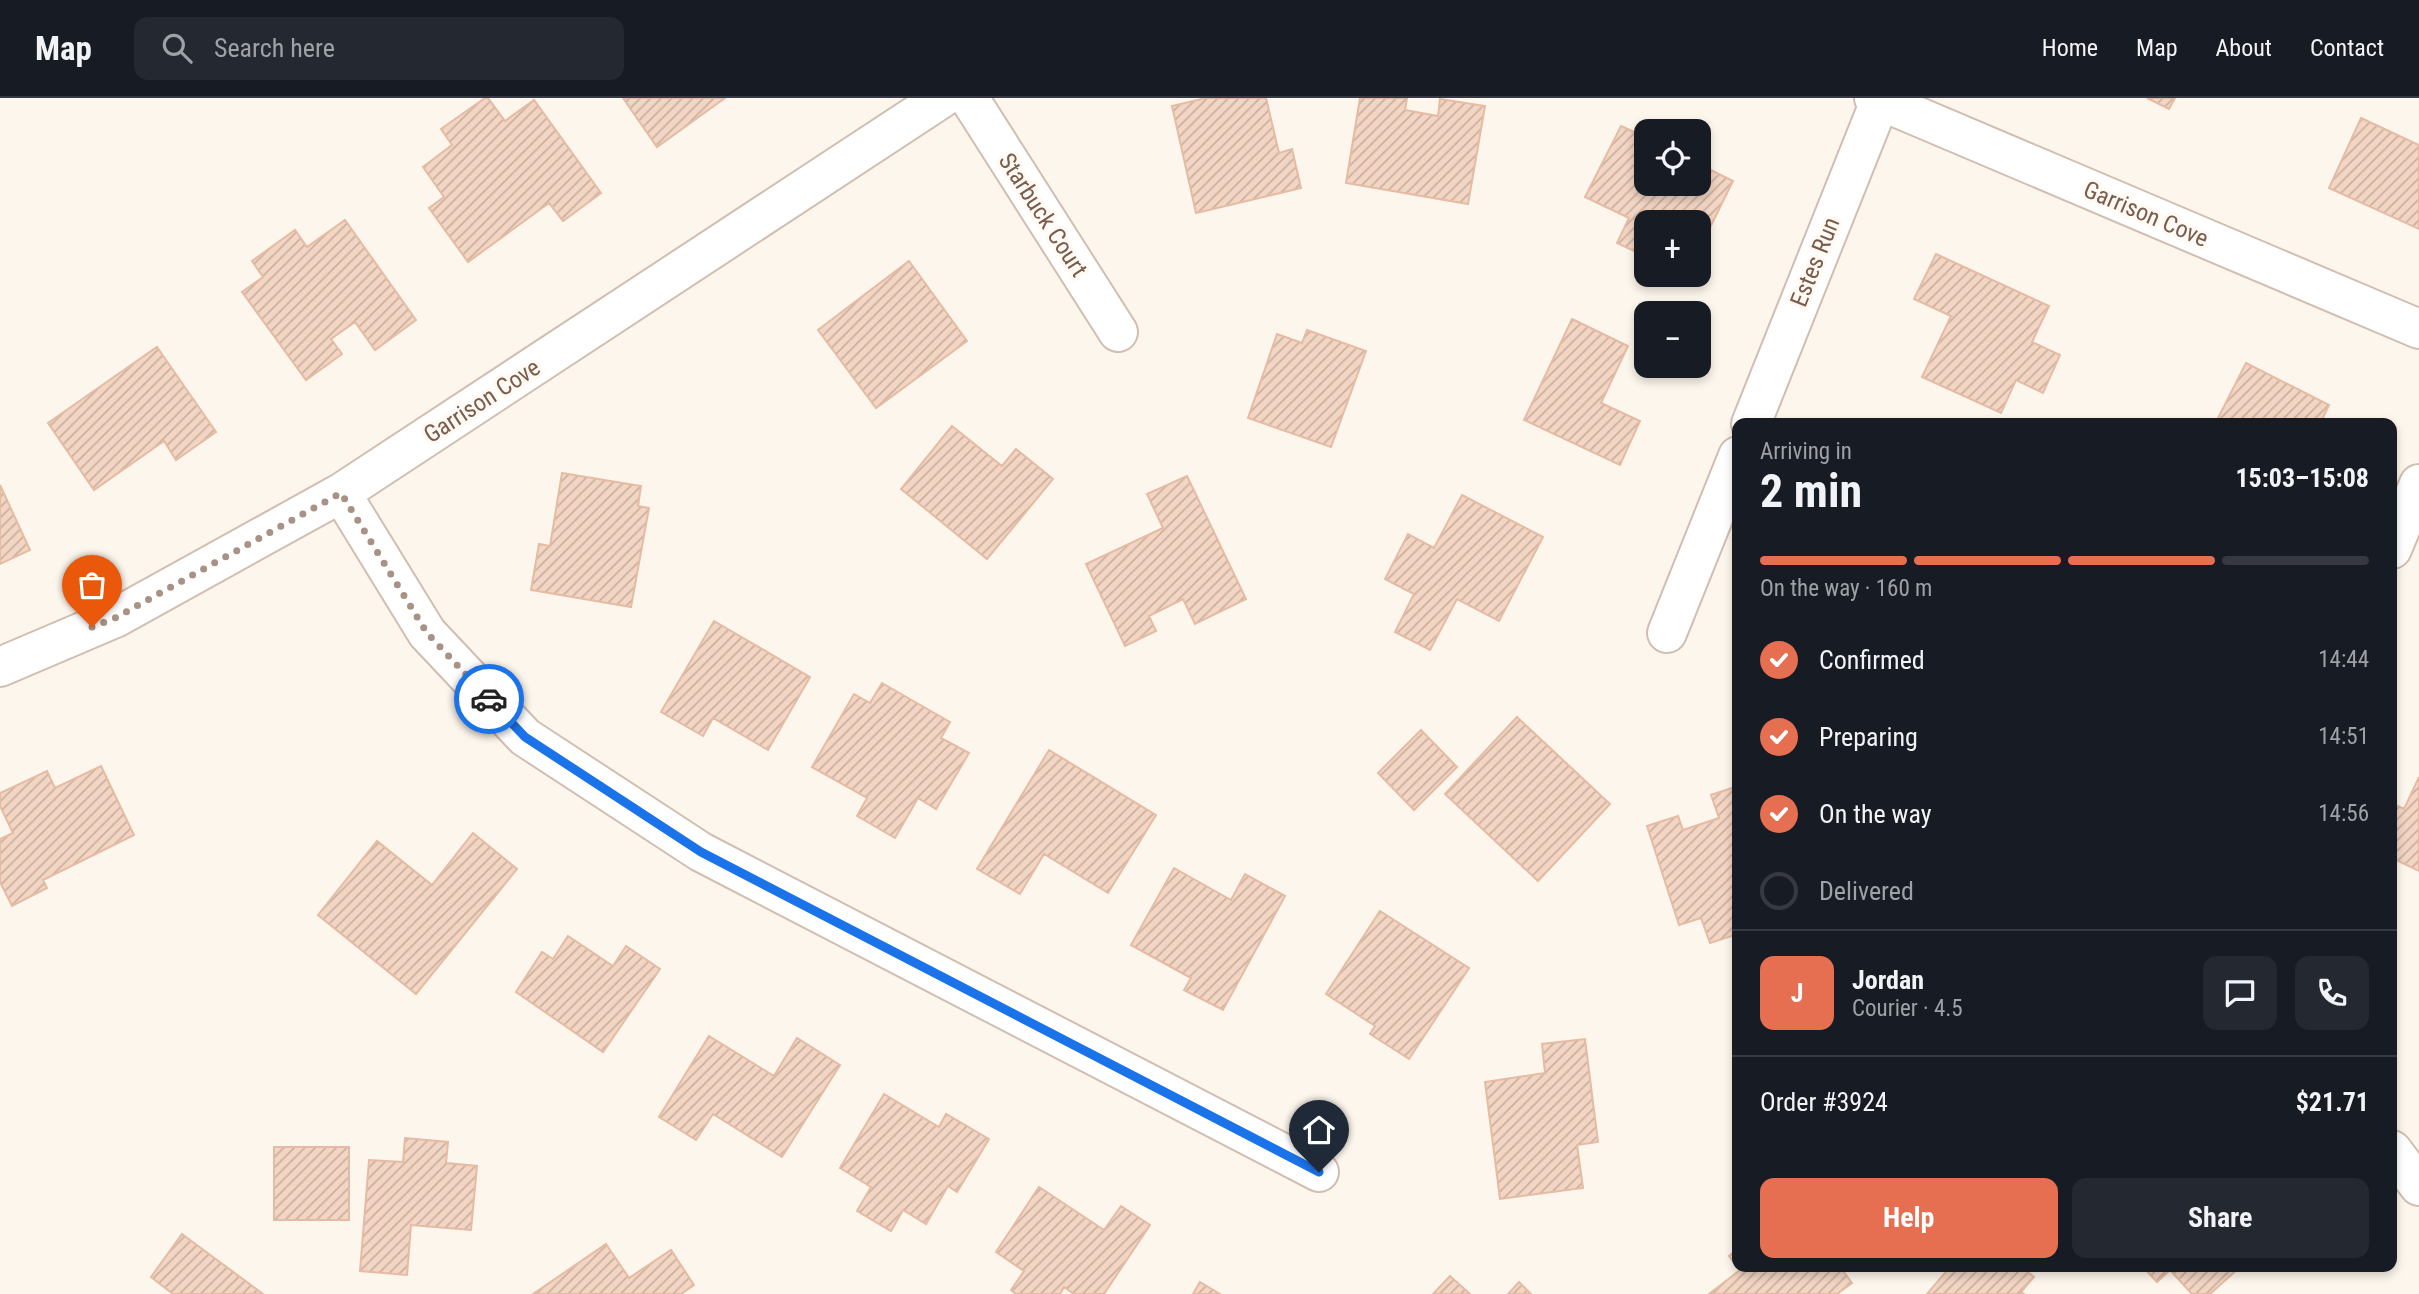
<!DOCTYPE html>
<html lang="en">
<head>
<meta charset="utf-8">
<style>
	:root { --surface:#171b24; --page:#242831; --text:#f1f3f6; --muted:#9ea1a6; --line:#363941; --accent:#e76f51 }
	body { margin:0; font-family:"Roboto Condensed",sans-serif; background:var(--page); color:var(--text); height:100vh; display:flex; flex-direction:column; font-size:26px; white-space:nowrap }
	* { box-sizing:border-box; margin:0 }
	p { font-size:23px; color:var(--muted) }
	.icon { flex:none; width:38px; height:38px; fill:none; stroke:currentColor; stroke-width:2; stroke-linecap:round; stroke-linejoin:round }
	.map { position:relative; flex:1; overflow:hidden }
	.sheet { position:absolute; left:1732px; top:320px; width:665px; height:854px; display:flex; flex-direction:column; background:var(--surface); border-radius:14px; box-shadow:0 4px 10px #0003 }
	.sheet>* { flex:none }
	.tools { position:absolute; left:1634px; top:21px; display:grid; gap:14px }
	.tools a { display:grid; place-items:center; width:77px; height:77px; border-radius:14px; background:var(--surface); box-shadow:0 4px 10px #0003; font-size:35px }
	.pin { position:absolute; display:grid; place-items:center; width:60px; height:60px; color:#fff; margin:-72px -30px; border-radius:50% 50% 50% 0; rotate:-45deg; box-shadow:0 0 7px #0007 }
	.pin .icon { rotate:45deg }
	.courier { position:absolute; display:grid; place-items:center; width:70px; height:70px; margin:-35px; border:5px solid #1a73e8; border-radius:50%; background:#fff; color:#222; box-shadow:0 2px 9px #0007 }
	.headline em { font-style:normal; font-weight:700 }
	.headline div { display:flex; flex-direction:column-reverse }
	.headline { display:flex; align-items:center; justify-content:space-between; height:119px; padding:0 28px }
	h1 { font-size:46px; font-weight:700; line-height:52px }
	.bar { display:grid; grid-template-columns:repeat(4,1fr); gap:10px 7px; align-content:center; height:84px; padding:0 28px }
	.bar i { height:9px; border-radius:5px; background:var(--line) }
	.bar .current { background:var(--accent) }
	.bar p { grid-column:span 4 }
	.line { display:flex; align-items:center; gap:18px; padding:0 28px; border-top:2px solid var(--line) }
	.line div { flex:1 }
	.round { display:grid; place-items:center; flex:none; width:74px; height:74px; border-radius:14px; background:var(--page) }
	ol { padding:0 28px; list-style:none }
	li { display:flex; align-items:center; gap:21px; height:77px }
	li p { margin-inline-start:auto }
	li .icon { padding:7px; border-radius:50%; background:var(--accent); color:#fff; stroke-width:4 }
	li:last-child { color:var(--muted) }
	li i { width:38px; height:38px; border:4px solid var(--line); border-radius:50% }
	.button { display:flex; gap:14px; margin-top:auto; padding:14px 28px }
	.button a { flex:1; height:80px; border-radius:14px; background:var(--accent); color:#fff; font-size:28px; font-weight:700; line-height:80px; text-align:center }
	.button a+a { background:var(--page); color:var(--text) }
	header { display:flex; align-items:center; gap:42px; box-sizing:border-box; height:98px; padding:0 35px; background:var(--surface); border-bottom:2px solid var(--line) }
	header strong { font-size:33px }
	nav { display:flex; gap:38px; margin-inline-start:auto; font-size:24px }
	.search { width:490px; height:63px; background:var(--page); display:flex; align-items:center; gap:18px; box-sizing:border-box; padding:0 24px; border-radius:14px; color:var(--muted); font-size:26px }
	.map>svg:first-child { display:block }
	.building { fill:url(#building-hatch); stroke:#e6bba3; stroke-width:2 }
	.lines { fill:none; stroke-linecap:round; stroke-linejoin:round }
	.minor-casing { stroke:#d1beb0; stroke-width:42 }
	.minor { stroke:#fff; stroke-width:38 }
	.done { stroke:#a89285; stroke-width:7; stroke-dasharray:0 12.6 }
	.route { stroke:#1a73e8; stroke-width:9 }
	.labels { text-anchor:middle; stroke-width:7; stroke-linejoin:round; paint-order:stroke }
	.street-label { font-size:24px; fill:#7a5c4d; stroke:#fffaf3 }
</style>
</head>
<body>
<header>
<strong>Map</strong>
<div class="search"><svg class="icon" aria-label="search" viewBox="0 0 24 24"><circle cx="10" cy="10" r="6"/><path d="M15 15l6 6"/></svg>Search here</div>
<nav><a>Home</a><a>Map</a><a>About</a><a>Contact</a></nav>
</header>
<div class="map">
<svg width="2419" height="1196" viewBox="0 0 2419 1196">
	<defs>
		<pattern id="building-hatch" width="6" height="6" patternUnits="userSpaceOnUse" patternTransform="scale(1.75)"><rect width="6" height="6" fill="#f3d5c3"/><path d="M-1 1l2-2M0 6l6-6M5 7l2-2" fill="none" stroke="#cab0a1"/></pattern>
	</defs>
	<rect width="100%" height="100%" fill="#fdf6ec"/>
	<!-- building -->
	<path class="building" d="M485 0H488L505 23 534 2 601 95 563 123 549 105 468 164 429 110 444 99 423 69 452 47 441 31Z
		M623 0H725L657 49Z
		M1206 0H1266L1279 55 1292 51 1301 90 1196 115 1172 8Z
		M1360 0H1407L1405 12 1438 18 1440 1 1485 8 1468 106 1346 85Z
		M2147 0H2175L2169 11Z
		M2361 20 2419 47V131L2329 90Z
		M1621 28 1647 40V86H1699V66L1733 83 1699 152V124H1647V159L1617 145 1629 120 1585 99Z
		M345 122 416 222 375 252 355 224 331 241 342 256 306 282 242 194 263 179 252 163 295 132 307 149Z
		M1936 156 2049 208 2032 244 2060 257 2043 295 2016 282 2001 315 1922 279 1951 218 1914 201Z
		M909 163 967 243 876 310 818 232Z
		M1572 221 1628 248 1601 305 1640 323 1620 367 1524 322Z
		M1307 232 1366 253 1331 349 1248 320 1277 236 1302 245Z
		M157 249 216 334 176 362 164 343 94 392 48 325Z
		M2246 265 2329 307 2320 326H2215Z
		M952 328 1002 368 1016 351 1053 381 987 461 901 391Z
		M562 375 641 388 638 408 649 410 631 509 531 492 539 446 550 448Z
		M1187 378 1246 501 1195 526 1183 501 1149 518 1156 533 1125 548 1086 466 1163 430 1147 396Z
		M0 387 30 452 0 466Z
		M1462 397 1543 439 1499 523 1457 501 1430 552 1395 534 1414 496 1385 481 1408 436 1434 450Z
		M714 523 810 579 768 652 713 620 703 638 661 614Z
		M882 585 950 624 941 640 969 655 936 711 918 700 895 740 857 718 867 700 812 669 854 596 870 605Z
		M1517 619 1610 706 1538 783 1445 696Z
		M1421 632 1457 669 1414 712 1378 675Z
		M1049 652 1156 717 1108 795 1044 756 1020 796 977 771Z
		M101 668 134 737 43 782 47 790 12 808 0 784V741L13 735 0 708V695L47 673 55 690Z
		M2419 679V773L2392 760V705L2404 711Z
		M1738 688V836L1710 845 1701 820 1679 827 1647 728 1678 718 1683 732 1719 720 1711 697Z
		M473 735 517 771 416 896 318 817 377 743 432 787Z
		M1174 770 1231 802 1245 776 1285 798 1223 912 1184 892 1191 880 1131 847Z
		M1380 813 1469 870 1409 961 1370 936 1375 928 1326 896Z
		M568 838 613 868 626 848 660 871 603 954 516 894 542 854 553 861Z
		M709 938 774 978 797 940 840 967 782 1059 713 1016 696 1042 659 1019Z
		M1585 941 1598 1044 1577 1047 1583 1090 1500 1101 1485 984 1545 975 1542 946Z
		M884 996 939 1029 946 1016 989 1041 957 1094 948 1088 926 1126 903 1112 891 1133 857 1113 871 1089 840 1070Z
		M405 1040 448 1044 446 1065 477 1068 471 1132 411 1127 407 1177 360 1173 369 1062 403 1064Z
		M274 1049H349V1122H274Z
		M1039 1089 1104 1132 1121 1108 1150 1127 1104 1196H1074L1064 1189 1060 1196H1016L1011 1192 1024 1173 996 1154Z
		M182 1136 263 1196H173L151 1179Z
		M606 1146 629 1180 671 1152 694 1187 681 1196H533Z
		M1738 1151V1169H1840L1852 1185 1837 1196H1709L1740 1172 1729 1158Z
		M1950 1169H2022L2034 1179 2021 1194 2024 1196H1927Z
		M2143 1169H2240L2210 1196H2192L2170 1172 2157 1184Z
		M1450 1178 1470 1196H1433Z
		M1200 1184 1220 1196H1193Z
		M1519 1184 1531 1196H1508Z"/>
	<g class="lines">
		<defs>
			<path id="minor" d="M969 0 1118 234
				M1874 0 2419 231
				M1751 326 1880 3
				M341 395 427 535 525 639 701 754 1319 1074
				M2392 451 2419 386
				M1667 535 1738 358
				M0 569 115 520 341 395 942 0
				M2392 1052 2419 1088"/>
		</defs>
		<!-- minor casing -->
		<use href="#minor" class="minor-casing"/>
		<!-- minor -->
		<use href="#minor" class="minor"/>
	</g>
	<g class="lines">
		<!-- done -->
		<path class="done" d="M92 529 115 520 341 395 427 535 489 601"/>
		<!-- route -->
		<path class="route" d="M489 601 525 639 701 754 1319 1074"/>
	</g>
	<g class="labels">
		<!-- street labels -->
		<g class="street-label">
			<text transform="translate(2146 116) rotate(23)" y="8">Garrison Cove</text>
			<text transform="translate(1043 117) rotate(57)" y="8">Starbuck Court</text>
			<text transform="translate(1815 164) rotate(-68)" y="8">Estes Run</text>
			<text transform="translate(482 303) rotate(-33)" y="8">Garrison Cove</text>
		</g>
	</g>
</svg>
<div class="tools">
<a><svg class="icon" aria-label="locate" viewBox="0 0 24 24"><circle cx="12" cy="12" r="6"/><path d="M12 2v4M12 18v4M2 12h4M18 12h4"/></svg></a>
<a>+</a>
<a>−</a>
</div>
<div class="pin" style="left:92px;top:529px;background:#ea580c"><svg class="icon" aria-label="bag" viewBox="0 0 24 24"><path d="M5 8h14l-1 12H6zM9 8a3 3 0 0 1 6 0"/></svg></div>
<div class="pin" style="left:1319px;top:1074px;background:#1f2937"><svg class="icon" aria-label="home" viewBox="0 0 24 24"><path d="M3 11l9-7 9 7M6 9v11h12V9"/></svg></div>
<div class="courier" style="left:489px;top:601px"><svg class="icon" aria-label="car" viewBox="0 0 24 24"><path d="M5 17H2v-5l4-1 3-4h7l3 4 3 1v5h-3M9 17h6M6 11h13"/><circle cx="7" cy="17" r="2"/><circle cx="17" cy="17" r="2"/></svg></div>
<section class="sheet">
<div class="headline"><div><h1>2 min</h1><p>Arriving in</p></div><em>15:03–15:08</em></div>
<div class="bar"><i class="current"></i><i class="current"></i><i class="current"></i><i></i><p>On the way · 160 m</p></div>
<ol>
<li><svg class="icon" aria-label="check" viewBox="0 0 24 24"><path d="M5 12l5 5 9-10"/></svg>Confirmed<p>14:44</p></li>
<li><svg class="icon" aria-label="check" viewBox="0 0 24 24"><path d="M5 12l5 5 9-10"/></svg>Preparing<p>14:51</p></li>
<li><svg class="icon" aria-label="check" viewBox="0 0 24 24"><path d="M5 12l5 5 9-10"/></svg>On the way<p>14:56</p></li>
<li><i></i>Delivered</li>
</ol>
<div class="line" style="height:126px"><b class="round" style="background:var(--accent);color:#fff">J</b><div><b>Jordan</b><p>Courier · 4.5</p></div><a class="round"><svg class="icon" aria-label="chat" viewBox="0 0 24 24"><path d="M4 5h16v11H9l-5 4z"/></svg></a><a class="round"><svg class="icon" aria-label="phone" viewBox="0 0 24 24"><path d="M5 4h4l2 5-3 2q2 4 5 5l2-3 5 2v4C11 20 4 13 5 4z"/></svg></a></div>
<div class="line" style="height:91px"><div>Order #3924</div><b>$21.71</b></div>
<div class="button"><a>Help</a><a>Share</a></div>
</section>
</div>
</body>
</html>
